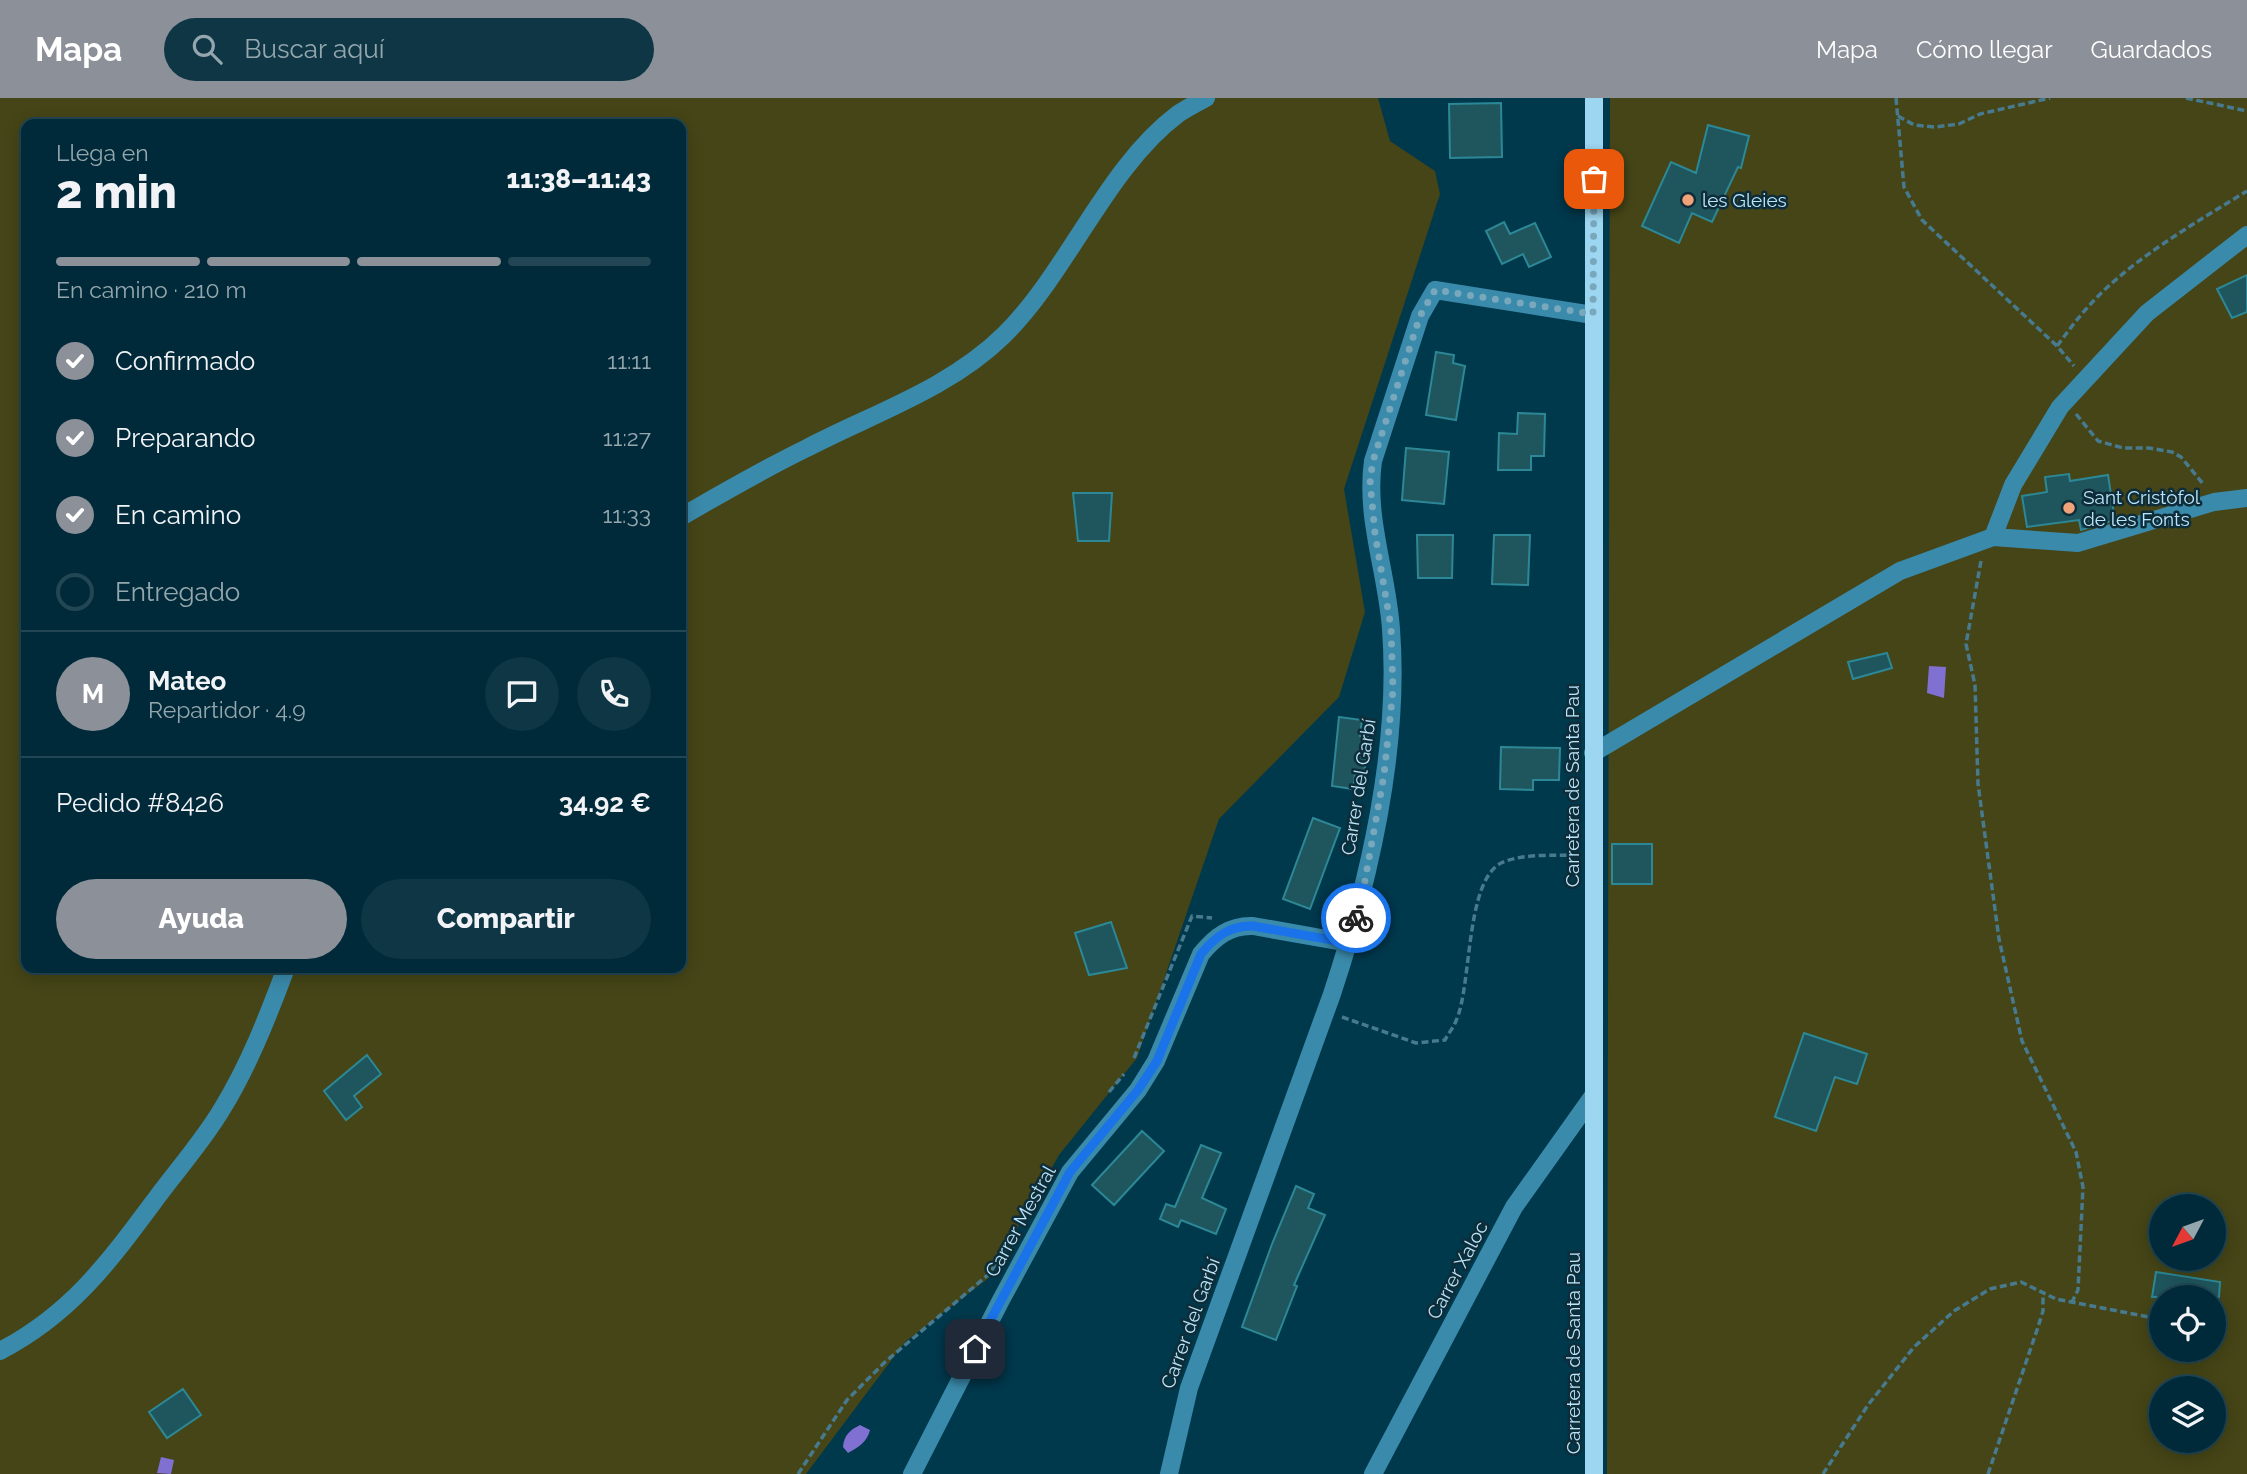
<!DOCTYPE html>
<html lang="es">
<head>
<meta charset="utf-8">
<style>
	:root { --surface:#002a39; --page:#0e3644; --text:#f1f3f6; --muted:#95a7ae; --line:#224653; --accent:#8c9099 }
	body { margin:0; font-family:Raleway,sans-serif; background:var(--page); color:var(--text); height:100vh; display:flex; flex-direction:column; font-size:26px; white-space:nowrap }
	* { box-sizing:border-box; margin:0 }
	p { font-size:23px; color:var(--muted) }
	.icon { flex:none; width:38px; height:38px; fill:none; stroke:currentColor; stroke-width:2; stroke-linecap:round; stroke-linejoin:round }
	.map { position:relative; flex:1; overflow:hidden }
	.side { position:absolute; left:21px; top:21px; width:665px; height:854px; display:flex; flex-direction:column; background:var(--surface); border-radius:14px; box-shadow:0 4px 18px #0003,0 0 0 2px var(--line) }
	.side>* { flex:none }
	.needle { width:46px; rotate:229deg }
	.controls { position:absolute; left:2149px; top:1096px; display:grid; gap:14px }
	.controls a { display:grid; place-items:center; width:77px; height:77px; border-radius:50%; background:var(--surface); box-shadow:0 4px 18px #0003,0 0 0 2px var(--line); font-size:35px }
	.pin { position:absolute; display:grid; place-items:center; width:60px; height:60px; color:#fff; margin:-30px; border-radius:14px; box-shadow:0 4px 10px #0006 }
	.courier { position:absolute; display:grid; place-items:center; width:70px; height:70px; margin:-35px; border:5px solid #1a73e8; border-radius:50%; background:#fff; color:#222; box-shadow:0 2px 9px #0007 }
	.summary em { font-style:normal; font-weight:800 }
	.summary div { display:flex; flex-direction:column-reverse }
	.summary { display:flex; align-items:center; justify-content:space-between; height:119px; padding:0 35px }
	h1 { font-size:46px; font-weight:800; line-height:52px }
	.bar { display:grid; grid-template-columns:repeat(4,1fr); gap:10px 7px; align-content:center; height:84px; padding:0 35px }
	.bar i { height:9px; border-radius:5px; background:var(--line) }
	.bar .active { background:var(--accent) }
	.bar p { grid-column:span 4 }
	.line { display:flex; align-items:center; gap:18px; padding:0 35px; border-top:2px solid var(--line) }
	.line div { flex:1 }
	.round { display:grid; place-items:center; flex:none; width:74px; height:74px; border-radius:37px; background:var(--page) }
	ol { padding:0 35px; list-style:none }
	li { display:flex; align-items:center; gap:21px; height:77px }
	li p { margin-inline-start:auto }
	li .icon { padding:7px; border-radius:50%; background:var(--accent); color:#fff; stroke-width:4 }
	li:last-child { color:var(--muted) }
	li i { width:38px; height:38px; border:4px solid var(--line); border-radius:50% }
	.primary-button { display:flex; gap:14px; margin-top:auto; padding:14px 35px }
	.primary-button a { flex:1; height:80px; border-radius:42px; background:var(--accent); color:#fff; font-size:28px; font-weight:800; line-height:80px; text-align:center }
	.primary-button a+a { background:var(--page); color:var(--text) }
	header { display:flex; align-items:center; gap:42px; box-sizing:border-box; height:98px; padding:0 35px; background:var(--accent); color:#fff }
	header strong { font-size:33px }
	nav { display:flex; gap:38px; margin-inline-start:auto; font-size:24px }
	.search { width:490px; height:63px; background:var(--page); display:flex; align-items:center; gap:18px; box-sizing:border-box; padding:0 24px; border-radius:38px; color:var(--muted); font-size:26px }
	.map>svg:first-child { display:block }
	.green { fill:#454517; fill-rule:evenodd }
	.water { fill:#8070d2 }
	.building { fill:#1f565e; stroke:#2c8896; stroke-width:2 }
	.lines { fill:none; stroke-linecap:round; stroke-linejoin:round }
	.path { stroke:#477a8e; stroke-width:3.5; stroke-dasharray:7 3.5; stroke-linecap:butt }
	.minor { stroke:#3a8aab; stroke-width:18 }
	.major { stroke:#9dd6f1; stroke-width:18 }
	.done { stroke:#79a8bd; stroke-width:7; stroke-dasharray:0 12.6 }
	.route { stroke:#1a73e8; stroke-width:9 }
	.poi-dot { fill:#f0a279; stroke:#0e2d39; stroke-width:2.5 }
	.labels { text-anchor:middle; stroke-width:5; stroke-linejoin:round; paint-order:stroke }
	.poi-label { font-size:19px; fill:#bae5fa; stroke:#0e2d39; text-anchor:start }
	.street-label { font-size:19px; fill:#bae5fa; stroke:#0e2d39 }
</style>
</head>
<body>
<header>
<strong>Mapa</strong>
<div class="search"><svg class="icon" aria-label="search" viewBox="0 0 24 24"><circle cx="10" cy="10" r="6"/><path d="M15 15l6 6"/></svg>Buscar aquí</div>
<nav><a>Mapa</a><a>Cómo llegar</a><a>Guardados</a></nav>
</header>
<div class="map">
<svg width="2247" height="1376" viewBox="0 0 2247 1376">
	<rect width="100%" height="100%" fill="#00384c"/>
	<!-- green -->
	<path class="green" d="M0 0H1378L1390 43 1435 73 1440 96 1344 391 1365 514 1339 599 1219 721 1137 960 1059 1057 990 1179 905 1244 806 1376H0ZM26 26H681V870H26Z
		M1610 0H2247V1376H1607ZM2161 1108H2214V1160H2161ZM2161 1199H2214V1251H2161ZM2161 1290H2214V1342H2161Z"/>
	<!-- water -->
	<path class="water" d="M1929 568 1946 569 1944 600 1927 595Z
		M860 1327 870 1332C867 1344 859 1349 848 1355L843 1349C844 1337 850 1332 860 1327Z
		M161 1359 174 1362 171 1376 157 1375Z"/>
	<!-- building -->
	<path class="building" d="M1501 5 1502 59 1450 60 1449 6Z
		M1708 27 1749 38 1741 70 1738 69 1712 124 1692 115 1679 145 1642 128 1671 64 1696 75Z
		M1504 124 1510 136 1535 125 1551 159 1529 169 1523 156 1502 166 1486 133Z
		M2247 177V214L2232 220 2217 191Z
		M1436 254 1454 257 1453 265 1465 268 1456 322 1426 317Z
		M1518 315 1545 316 1544 358H1531V372H1498L1499 335 1517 336Z
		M1406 350 1449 354 1444 406 1402 402Z
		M2069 376 2070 383 2108 377 2115 422 2081 432 2079 422 2027 429 2022 398 2047 394 2045 379Z
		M1073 395H1112L1109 443H1078Z
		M1417 437H1453L1452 480H1418Z
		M1494 437H1530L1528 487 1492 486Z
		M1887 555 1892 570 1853 581 1848 564Z
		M1339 619 1362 622 1360 638 1368 639 1364 677 1355 676 1353 691 1332 688Z
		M1501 649 1560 650 1559 682H1533V692L1500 691Z
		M1313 720 1340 730 1310 811 1283 801Z
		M1612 746H1652V786H1612Z
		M1111 824 1127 870 1089 877 1075 835Z
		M1804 935 1867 956 1857 986 1835 979 1816 1033 1775 1019Z
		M367 957 381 976 354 998 362 1009 346 1022 324 993Z
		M1142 1033 1164 1053 1114 1107 1092 1087Z
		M1201 1047 1221 1055 1202 1100 1226 1111 1216 1136 1181 1122 1178 1129 1160 1121 1166 1106 1175 1109Z
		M1296 1088 1314 1096 1308 1110 1325 1117 1294 1187 1297 1188 1276 1242 1242 1229 1272 1146Z
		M2156 1174 2220 1184 2219 1199H2152Z
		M183 1291 201 1317 167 1340 149 1314Z"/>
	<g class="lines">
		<!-- path -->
		<path class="path" d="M1896 0 1904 89 1922 122 2057 248 2074 268
			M2186 0 2247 13
			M1898 18 1914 27 1935 29 1959 26 1980 16 2050 0
			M2057 248C2067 235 2076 222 2087 210 2127 164 2195 125 2247 93
			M2076 316 2098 343 2123 350H2149L2172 354 2181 359 2204 387
			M1981 463 1966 546 1975 587 1978 686 1999 841 2022 943 2076 1054 2083 1089 2078 1192 2072 1204
			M1342 919 1416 945 1445 942C1448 936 1453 930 1456 923 1472 888 1465 784 1501 765 1523 755 1554 758 1577 757
			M1134 960 1192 818 1212 820
			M1109 994 1124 976
			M798 1376 847 1302 885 1264 989 1176 1005 1152
			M1823 1376 1868 1307 1914 1249 1954 1213 1990 1191 2021 1184 2056 1201 2154 1220
			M1988 1376 2038 1229 2043 1213V1194"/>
		<!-- minor -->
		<path class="minor" d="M681 419C722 395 764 371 807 350 874 315 949 291 1004 237 1068 174 1106 70 1178 16 1187 10 1197 5 1206 0
			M1993 439 2013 387 2060 309 2147 215 2247 137
			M1593 655 1900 473 1993 439 2078 445 2214 404 2247 400
			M0 1253C71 1216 109 1164 155 1102 177 1072 203 1043 222 1011 249 967 268 918 286 870
			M912 1376 1001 1202 1070 1074 1138 992 1156 963 1201 856C1215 839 1230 827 1253 828L1349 845
			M1169 1376 1189 1290 1332 896C1369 784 1400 649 1391 531 1387 474 1365 420 1373 363L1420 218 1435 192 1593 217
			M1373 1376 1514 1109 1593 998"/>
		<!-- major -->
		<path class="major" d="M1594 1376V0"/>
	</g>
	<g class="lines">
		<!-- done -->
		<path class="done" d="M1356 820 1364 788 1384 677 1393 592 1391 529 1375 436 1370 382 1373 363 1420 218 1435 192 1593 216 1594 81"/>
		<!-- route -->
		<path class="route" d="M975 1251 1070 1074 1138 992 1157 963 1201 856C1215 839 1230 827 1253 828L1349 845 1356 820"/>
	</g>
	<!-- markers -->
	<g class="poi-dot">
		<circle cx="1688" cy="102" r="7"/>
		<circle cx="2069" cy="410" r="7"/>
	</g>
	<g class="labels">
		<!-- poi labels -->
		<g class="poi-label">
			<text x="1702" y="109">les Gleies</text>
			<text x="2083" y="406">Sant Cristòfol<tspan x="2083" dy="22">de les Fonts</tspan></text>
		</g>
		<!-- street labels -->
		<g class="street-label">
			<text transform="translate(1572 688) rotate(-90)" y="7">Carretera de Santa Pau</text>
			<text transform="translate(1358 689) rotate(-81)" y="7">Carrer del Garbí</text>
			<text transform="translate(1020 1123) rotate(-61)" y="7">Carrer Mestral</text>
			<text transform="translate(1457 1172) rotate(-62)" y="7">Carrer Xaloc</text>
			<text transform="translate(1190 1225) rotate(-70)" y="7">Carrer del Garbí</text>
			<text transform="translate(1573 1255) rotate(-90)" y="7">Carretera de Santa Pau</text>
		</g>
	</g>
</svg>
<div class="controls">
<a><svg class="needle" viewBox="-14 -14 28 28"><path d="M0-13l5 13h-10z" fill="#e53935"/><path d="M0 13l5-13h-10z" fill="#95a7ae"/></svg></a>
<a><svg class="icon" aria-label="locate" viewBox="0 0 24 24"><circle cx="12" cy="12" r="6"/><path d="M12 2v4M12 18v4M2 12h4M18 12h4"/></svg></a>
<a><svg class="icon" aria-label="layers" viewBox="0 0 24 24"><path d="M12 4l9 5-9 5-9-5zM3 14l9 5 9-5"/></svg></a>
</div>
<div class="pin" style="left:1594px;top:81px;background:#ea580c"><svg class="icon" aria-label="bag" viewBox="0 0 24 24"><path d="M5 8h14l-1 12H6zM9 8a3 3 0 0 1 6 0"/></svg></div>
<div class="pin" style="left:975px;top:1251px;background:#1f2937"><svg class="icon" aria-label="home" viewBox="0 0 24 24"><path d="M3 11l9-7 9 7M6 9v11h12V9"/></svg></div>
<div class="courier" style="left:1356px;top:820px"><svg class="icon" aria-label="bike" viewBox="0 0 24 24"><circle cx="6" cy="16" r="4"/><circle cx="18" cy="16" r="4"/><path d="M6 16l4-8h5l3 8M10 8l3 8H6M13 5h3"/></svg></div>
<section class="side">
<div class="summary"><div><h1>2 min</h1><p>Llega en</p></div><em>11:38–11:43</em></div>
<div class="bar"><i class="active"></i><i class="active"></i><i class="active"></i><i></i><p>En camino · 210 m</p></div>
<ol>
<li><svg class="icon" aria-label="check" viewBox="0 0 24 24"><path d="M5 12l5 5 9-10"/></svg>Confirmado<p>11:11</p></li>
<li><svg class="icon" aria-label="check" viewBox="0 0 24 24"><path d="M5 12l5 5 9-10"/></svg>Preparando<p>11:27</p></li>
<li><svg class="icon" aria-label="check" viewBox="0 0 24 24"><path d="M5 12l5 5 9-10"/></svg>En camino<p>11:33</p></li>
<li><i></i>Entregado</li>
</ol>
<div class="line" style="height:126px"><b class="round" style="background:var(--accent);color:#fff">M</b><div><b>Mateo</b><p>Repartidor · 4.9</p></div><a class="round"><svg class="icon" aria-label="chat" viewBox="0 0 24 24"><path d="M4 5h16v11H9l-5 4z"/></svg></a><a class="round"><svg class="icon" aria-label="phone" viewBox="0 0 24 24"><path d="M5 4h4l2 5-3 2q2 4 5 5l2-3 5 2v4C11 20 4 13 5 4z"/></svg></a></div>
<div class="line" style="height:91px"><div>Pedido #8426</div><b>34.92 €</b></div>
<div class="primary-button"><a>Ayuda</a><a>Compartir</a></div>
</section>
</div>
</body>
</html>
